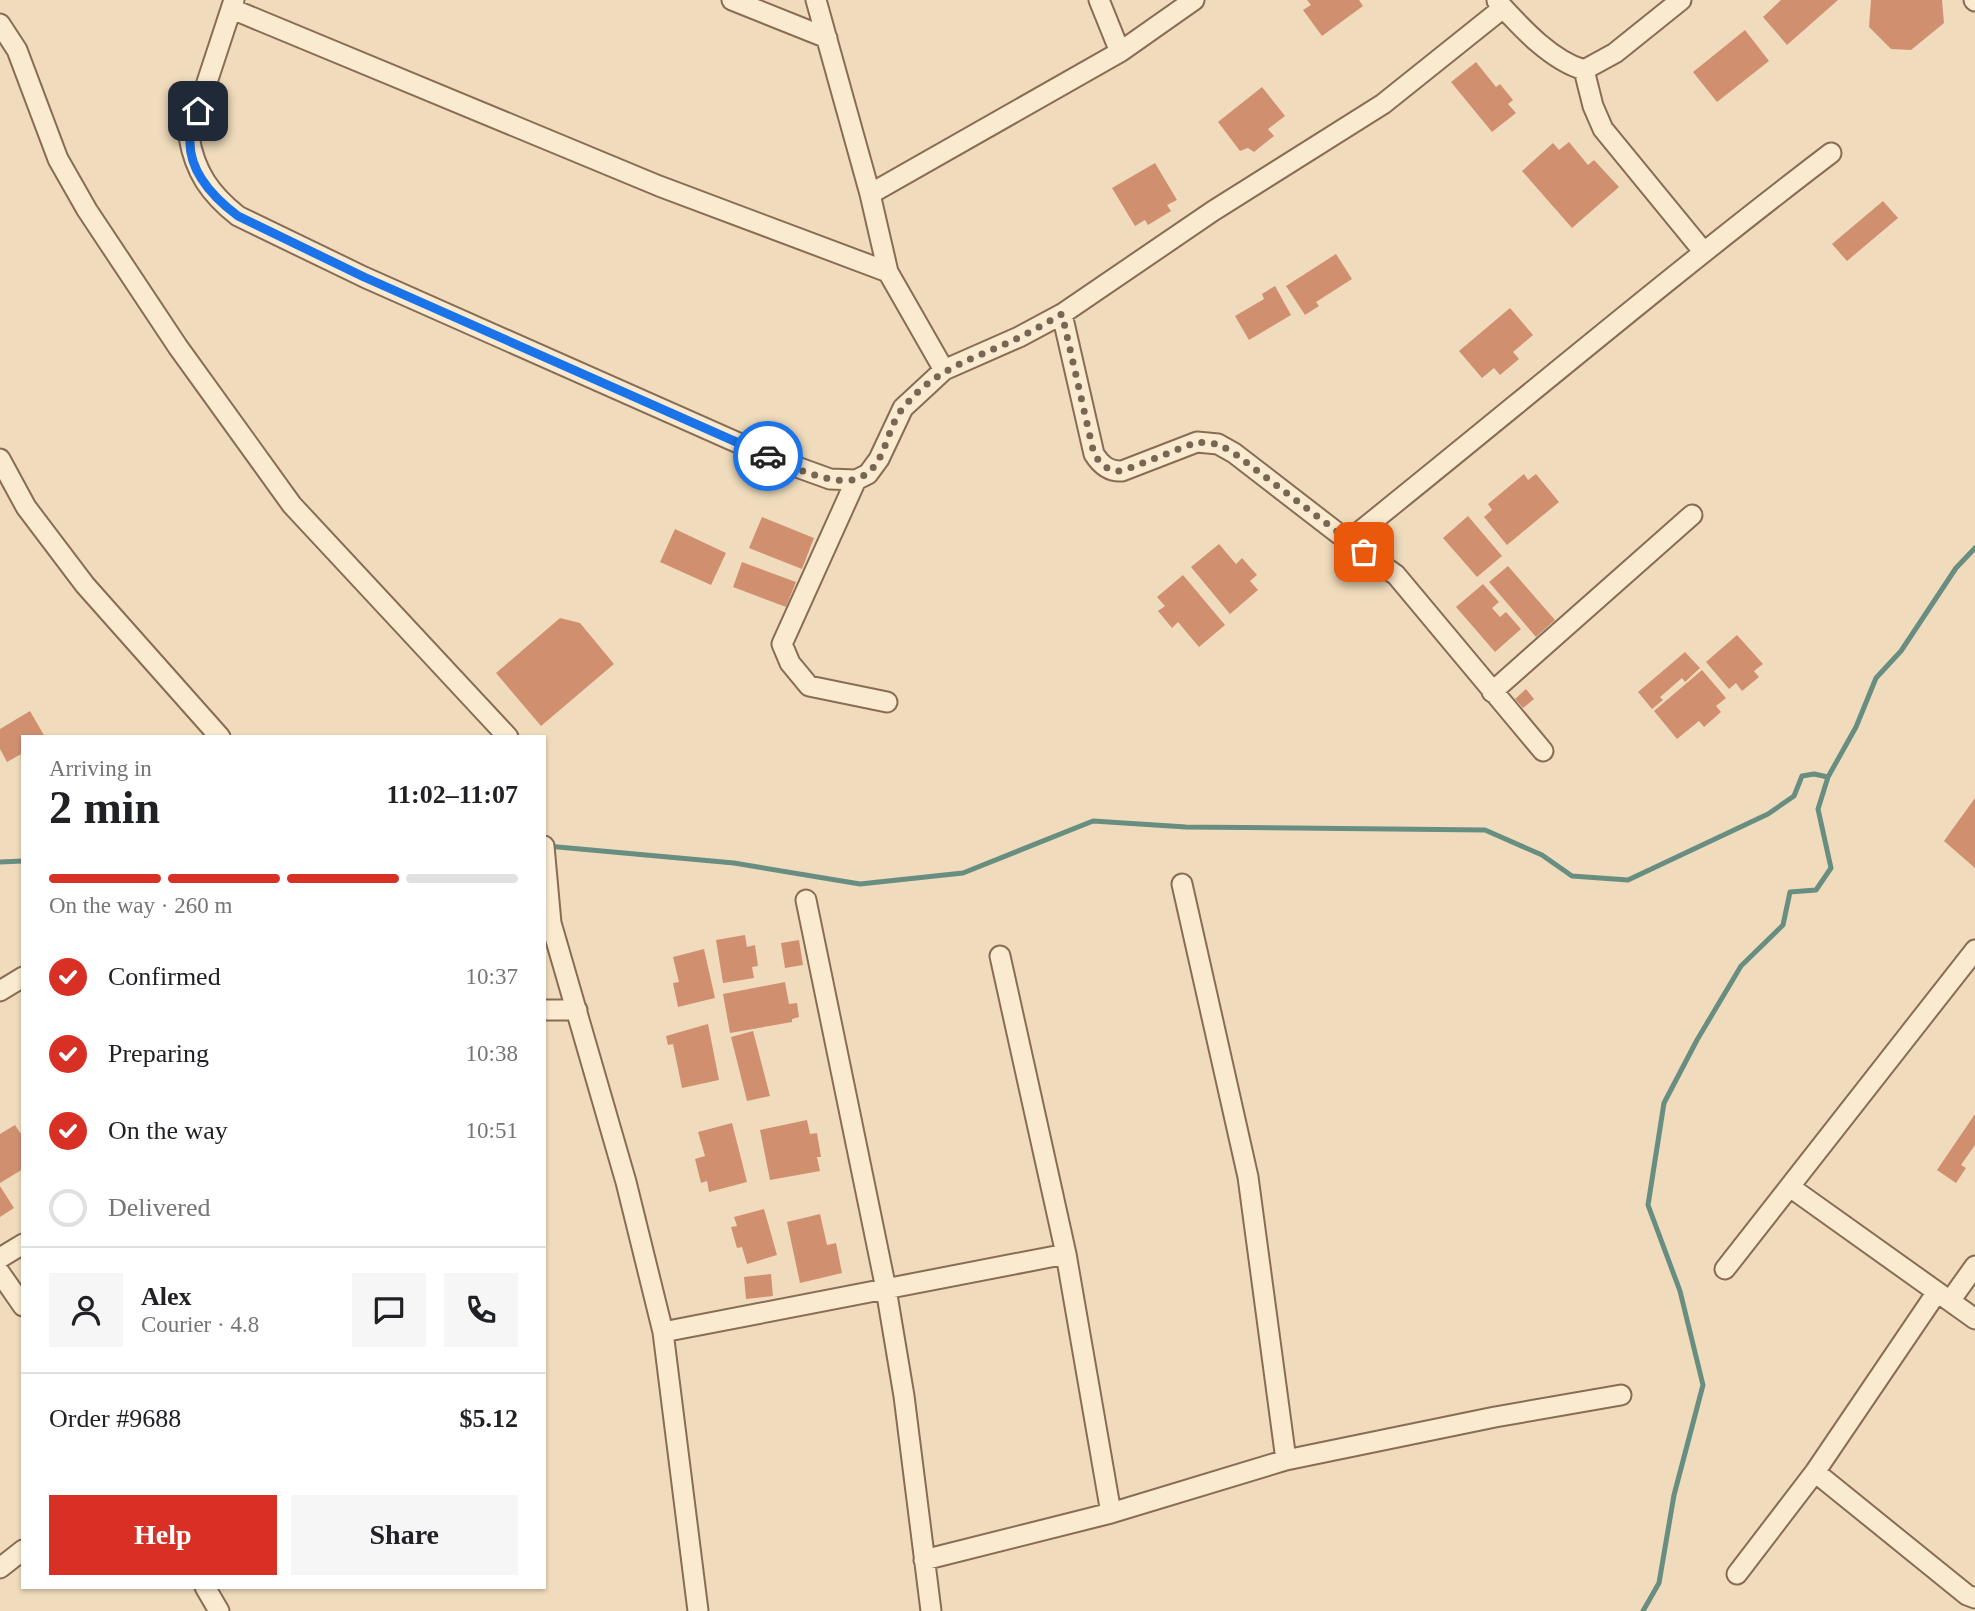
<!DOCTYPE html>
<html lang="en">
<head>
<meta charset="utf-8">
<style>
	:root { --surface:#fff; --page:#f6f6f6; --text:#202124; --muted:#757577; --line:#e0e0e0; --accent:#d93025 }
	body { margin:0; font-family:Georgia,serif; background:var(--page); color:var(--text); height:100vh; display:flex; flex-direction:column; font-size:26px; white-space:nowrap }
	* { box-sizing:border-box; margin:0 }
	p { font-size:23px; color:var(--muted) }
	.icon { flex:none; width:38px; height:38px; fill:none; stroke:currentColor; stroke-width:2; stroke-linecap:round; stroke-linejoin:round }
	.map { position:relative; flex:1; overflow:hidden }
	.sheet { position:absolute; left:21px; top:735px; width:525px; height:854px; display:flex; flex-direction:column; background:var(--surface); border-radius:0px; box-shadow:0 2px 5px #0004 }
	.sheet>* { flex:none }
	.pin { position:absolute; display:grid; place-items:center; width:60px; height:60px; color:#fff; margin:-30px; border-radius:14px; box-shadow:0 4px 10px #0006 }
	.courier { position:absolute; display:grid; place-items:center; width:70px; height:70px; margin:-35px; border:5px solid #1a73e8; border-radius:50%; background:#fff; color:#222; box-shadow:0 2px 9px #0007 }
	.headline em { font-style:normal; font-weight:700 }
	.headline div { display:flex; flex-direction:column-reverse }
	.headline { display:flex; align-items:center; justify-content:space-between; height:119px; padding:0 28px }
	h1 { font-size:46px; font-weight:700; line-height:52px }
	.bar { display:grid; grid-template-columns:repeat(4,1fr); gap:10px 7px; align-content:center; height:84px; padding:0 28px }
	.bar i { height:9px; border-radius:5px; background:var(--line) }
	.bar .active { background:var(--accent) }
	.bar p { grid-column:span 4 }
	.line { display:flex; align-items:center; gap:18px; padding:0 28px; border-top:2px solid var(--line) }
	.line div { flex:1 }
	.round { display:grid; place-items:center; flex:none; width:74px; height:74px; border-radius:0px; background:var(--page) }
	ol { padding:0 28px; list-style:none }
	li { display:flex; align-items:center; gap:21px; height:77px }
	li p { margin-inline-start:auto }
	li .icon { padding:7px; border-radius:50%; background:var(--accent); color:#fff; stroke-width:4 }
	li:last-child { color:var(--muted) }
	li i { width:38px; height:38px; border:4px solid var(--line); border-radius:50% }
	.primary-button { display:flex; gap:14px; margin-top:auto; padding:14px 28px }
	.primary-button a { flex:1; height:80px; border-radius:0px; background:var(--accent); color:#fff; font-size:28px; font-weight:700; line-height:80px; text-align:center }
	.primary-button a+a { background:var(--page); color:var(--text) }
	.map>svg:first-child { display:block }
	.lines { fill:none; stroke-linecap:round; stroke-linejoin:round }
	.stream { stroke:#688e81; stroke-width:5 }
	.building { fill:#d09070 }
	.minor-casing { stroke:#886c55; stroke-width:23 }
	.minor { stroke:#faead0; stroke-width:19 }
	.done { stroke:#776653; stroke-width:7; stroke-dasharray:0 12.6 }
	.route { stroke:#1a73e8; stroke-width:9 }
</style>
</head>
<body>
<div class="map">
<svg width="1975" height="1611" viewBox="0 0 1975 1611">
	<rect width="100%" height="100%" fill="#f0dcbc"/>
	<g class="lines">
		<!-- stream -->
		<path class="stream" d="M547 846 734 863 860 884 963 873 1093 821 1186 827 1485 830 1542 855 1572 876 1628 880 1768 814 1794 796 1802 776 1814 774 1828 777
			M0 862 23 861
			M1643 1611 1659 1583 1674 1495 1703 1385 1680 1291 1648 1205 1664 1103 1697 1040 1741 966 1783 925 1790 892 1816 890 1831 868 1818 809 1828 777 1856 727 1876 678 1901 651 1956 568 1975 548"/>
	</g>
	<!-- building -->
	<path class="building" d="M1307 0H1359L1363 6 1322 36 1303 10 1311 5Z
		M1781 0H1838L1787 45 1763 17Z
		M1871 0H1942L1944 23 1911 50 1891 49 1869 27Z
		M1745 30 1769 61 1717 102 1693 72Z
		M1476 62 1496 87 1500 84 1513 100 1508 104 1516 113 1492 132 1451 82Z
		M1262 87 1285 116 1268 129 1274 136 1254 152 1248 148 1240 151 1218 122Z
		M1569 142 1588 165 1594 160 1619 187 1572 228 1522 171 1553 143 1559 150Z
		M1155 163 1177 200 1167 205 1171 211 1148 225 1145 220 1135 226 1112 188Z
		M1883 201 1898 218 1847 261 1832 244Z
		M1336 254 1352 279 1316 302 1319 306 1305 315 1286 286Z
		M1275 286 1291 315 1249 340 1235 316 1264 299 1262 294Z
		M1510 308 1533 335 1513 352 1519 359 1500 375 1494 368 1482 378 1459 351Z
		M1524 474 1528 480 1536 474 1559 502 1507 545 1484 517 1492 510 1488 504Z
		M1468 516 1502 556 1477 577 1443 538Z
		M762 517 814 538 802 569 749 548Z
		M675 529 726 553 711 585 660 562Z
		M1219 544 1236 564 1242 558 1257 575 1250 581 1258 590 1230 614 1191 567Z
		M742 562 796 582 786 607 733 587Z
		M1508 566 1555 620 1536 637 1489 582Z
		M1183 575 1225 625 1199 647 1178 622 1172 628 1158 611 1165 606 1157 597Z
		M1483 584 1499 602 1492 608 1500 617 1506 612 1521 629 1495 652 1456 607Z
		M560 618 580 623 614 664 541 726 496 673Z
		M1737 635 1763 664 1754 671 1759 677 1742 691 1736 683 1729 689 1706 662Z
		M1685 652 1700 668 1685 682 1682 678 1660 697 1663 700 1652 709 1638 692Z
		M1702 670 1726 698 1716 706 1721 712 1704 727 1699 721 1677 739 1654 711Z
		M1526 689 1534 699 1523 708 1515 699Z
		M30 711 45 737H23V753L7 762 0 749V729Z
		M1975 798V868L1944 841Z
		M745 935 747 947 755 945 758 966 752 967 754 978 723 983 716 940Z
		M799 940 803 965 785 968 781 943Z
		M704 949 715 998 678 1007 673 983 679 982 673 957Z
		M785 982 789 1004 797 1003 799 1017 792 1019V1022L730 1033 723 994Z
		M708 1024 719 1080 682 1088 673 1044 668 1045 666 1036Z
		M753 1031 770 1096 747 1101 731 1037Z
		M1975 1114V1145L1961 1165 1966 1168 1956 1183 1937 1170Z
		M807 1120 810 1134 817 1133 821 1157H817L820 1171 770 1180 760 1130Z
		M732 1123 747 1182 709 1192 707 1181 701 1183 695 1159 705 1156 698 1132Z
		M15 1125 23 1137V1169L0 1183V1134Z
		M0 1186 14 1208 0 1217Z
		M764 1209 777 1255 747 1264 742 1247 737 1248 731 1227 737 1226 734 1217Z
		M820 1214 827 1245 836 1243 842 1273 800 1283 787 1222Z
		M771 1274 773 1296 746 1299 744 1277Z"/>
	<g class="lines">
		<defs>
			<path id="minor" d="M234 0 189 137C195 172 210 194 238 216L364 277 772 458 830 479 856 480 868 474 879 459 903 408 944 370 1019 337 1062 314 1213 211 1383 104 1503 8
				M732 0 827 38
				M816 0 870 194 888 272 944 370
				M1099 0 1120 52
				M1974 0 1975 1
				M1497 1C1520 26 1550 60 1584 70L1615 53 1681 0
				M232 9 659 186 888 272
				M0 24 17 50 58 159 87 210 178 347 292 505 508 737
				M1584 70 1593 106 1603 129 1703 251
				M870 194 1120 52 1194 0
				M1062 314 1094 454C1101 465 1109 472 1122 471L1197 442 1218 444 1234 453 1348 541 1396 575 1543 751
				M0 459 26 507 85 585 220 737
				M856 480 782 644 790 663 809 686 887 702
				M1348 541C1509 412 1667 278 1831 153
				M1492 692 1692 515
				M544 846 551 923 626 1182 663 1332 698 1611
				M1182 884 1248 1177 1286 1460
				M806 900 886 1289 904 1396 931 1611
				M1000 956 1066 1254 1111 1513
				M0 991 23 977
				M544 1010H577
				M1790 1187 1975 1319
				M0 1258 23 1244
				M1725 1269 1975 950
				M0 1273 23 1306
				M1950 1301 1975 1266
				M663 1332 1066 1254
				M1815 1472 1967 1595 1975 1598
				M924 1560 1111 1513 1286 1460 1495 1417 1621 1395
				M0 1568 23 1550
				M1737 1574 1815 1472 1937 1292
				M205 1587 219 1611"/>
		</defs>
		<!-- minor casing -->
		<use href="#minor" class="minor-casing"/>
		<!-- minor -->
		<use href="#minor" class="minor"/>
	</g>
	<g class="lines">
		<!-- done -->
		<path class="done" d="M768 456C788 466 838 488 859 478 887 466 885 429 903 408 936 367 975 359 1020 337 1034 330 1048 322 1062 314L1094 454C1101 465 1109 472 1122 471L1197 442 1218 444 1234 453 1364 552"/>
		<!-- route -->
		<path class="route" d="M198 111C195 119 190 130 190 138 188 171 214 198 238 216L364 277 768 456"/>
	</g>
</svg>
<div class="pin" style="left:1364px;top:552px;background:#ea580c"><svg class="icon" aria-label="bag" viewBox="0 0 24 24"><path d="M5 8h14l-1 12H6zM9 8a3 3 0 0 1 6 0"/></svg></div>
<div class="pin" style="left:198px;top:111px;background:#1f2937"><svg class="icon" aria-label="home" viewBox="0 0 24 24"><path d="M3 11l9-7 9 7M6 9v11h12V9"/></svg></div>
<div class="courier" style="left:768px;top:456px"><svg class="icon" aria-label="car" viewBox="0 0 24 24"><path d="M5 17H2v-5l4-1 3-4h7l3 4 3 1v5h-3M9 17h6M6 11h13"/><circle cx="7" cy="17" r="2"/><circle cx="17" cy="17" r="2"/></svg></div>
<section class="sheet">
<div class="headline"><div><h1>2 min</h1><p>Arriving in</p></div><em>11:02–11:07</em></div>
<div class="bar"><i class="active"></i><i class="active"></i><i class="active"></i><i></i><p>On the way · 260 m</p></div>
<ol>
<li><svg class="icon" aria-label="check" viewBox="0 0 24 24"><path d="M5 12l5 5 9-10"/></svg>Confirmed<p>10:37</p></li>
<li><svg class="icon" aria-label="check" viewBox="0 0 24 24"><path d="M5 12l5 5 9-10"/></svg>Preparing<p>10:38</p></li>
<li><svg class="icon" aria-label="check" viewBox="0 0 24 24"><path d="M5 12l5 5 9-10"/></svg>On the way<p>10:51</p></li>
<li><i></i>Delivered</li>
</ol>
<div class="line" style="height:126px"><a class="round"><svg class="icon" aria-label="person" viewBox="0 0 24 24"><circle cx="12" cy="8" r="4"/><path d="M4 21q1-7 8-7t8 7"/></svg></a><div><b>Alex</b><p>Courier · 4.8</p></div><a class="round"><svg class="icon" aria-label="chat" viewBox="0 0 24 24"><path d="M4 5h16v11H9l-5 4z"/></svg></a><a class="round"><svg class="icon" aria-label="phone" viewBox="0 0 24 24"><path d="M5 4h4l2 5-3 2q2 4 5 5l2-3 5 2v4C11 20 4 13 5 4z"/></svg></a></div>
<div class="line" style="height:91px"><div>Order #9688</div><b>$5.12</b></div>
<div class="primary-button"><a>Help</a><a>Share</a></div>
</section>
</div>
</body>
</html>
